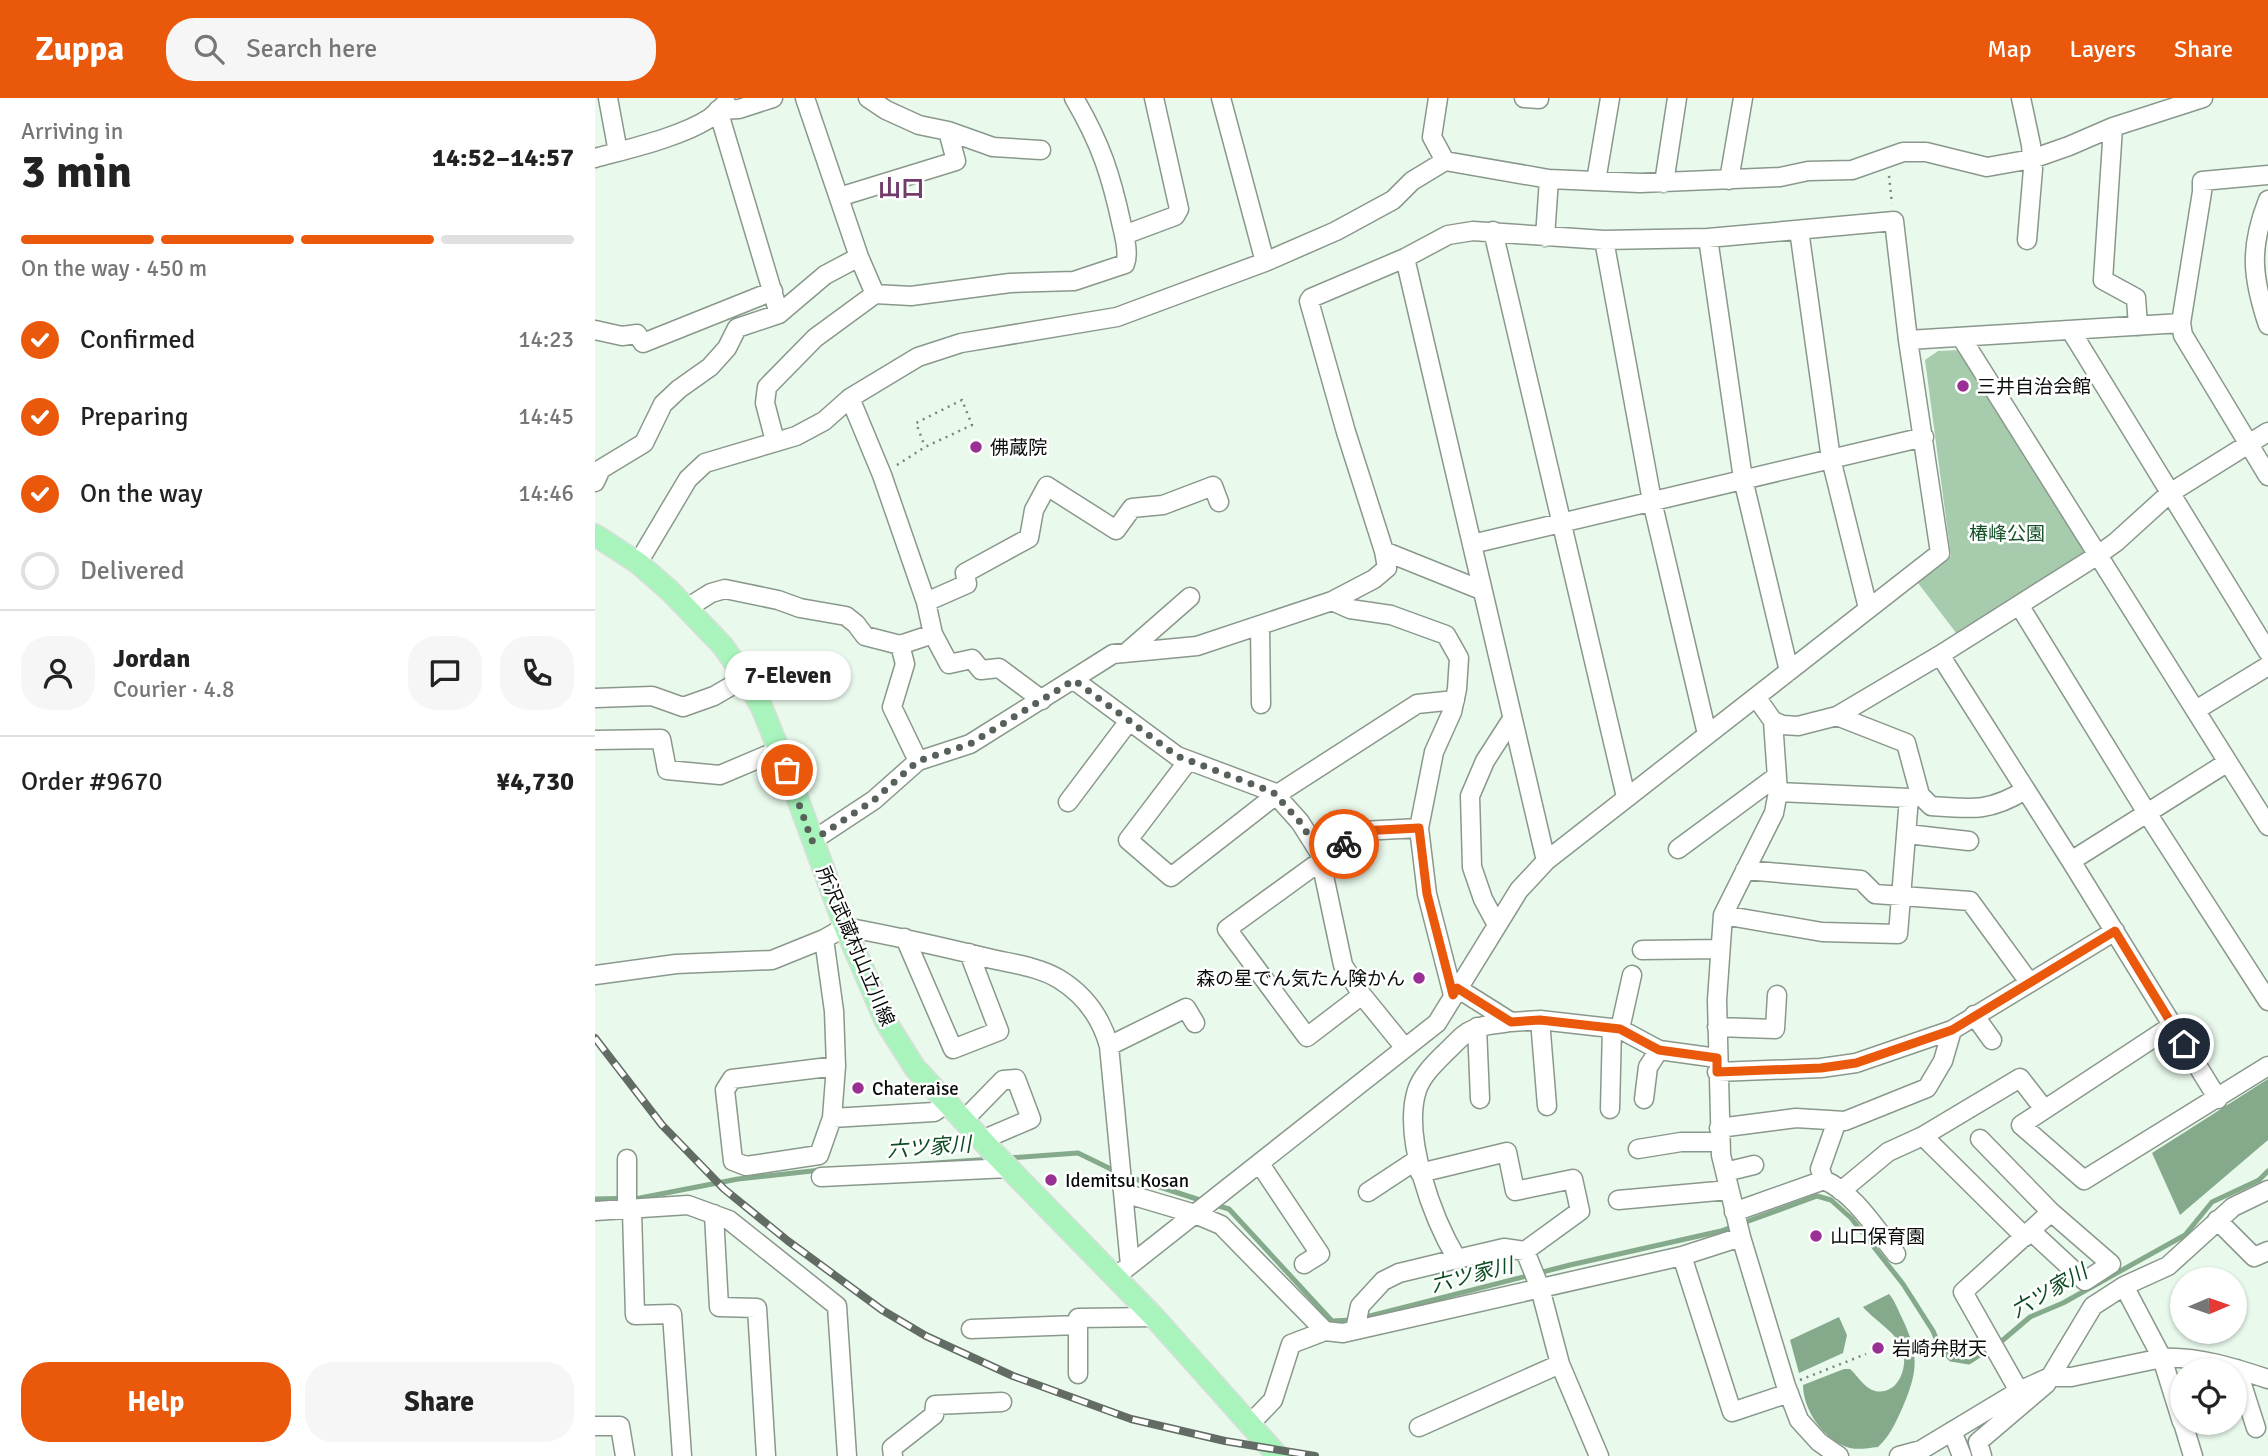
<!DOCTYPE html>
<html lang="en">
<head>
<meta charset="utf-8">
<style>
	:root { --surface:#fff; --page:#f6f6f6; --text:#222; --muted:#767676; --line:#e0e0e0; --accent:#ea580c }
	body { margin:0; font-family:Signika,"Noto Sans JP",sans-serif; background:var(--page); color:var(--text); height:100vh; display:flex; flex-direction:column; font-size:26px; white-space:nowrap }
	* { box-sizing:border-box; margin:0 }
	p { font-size:23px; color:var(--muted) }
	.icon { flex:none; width:38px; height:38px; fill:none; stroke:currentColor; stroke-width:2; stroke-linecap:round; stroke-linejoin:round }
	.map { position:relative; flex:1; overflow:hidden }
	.panel { display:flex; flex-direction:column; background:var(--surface); width:595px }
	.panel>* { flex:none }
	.needle { width:46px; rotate:88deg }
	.tools { position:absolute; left:1575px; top:1169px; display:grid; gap:14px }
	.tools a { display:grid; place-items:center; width:77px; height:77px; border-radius:50%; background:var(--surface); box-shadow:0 2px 5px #0004; font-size:35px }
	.pin { position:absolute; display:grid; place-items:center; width:60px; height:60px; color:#fff; margin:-30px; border:4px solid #fff; border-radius:50%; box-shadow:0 2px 7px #0007 }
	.courier { position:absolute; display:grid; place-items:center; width:70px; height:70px; margin:-35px; border:5px solid #ea580c; border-radius:50%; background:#fff; color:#222; box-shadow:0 2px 9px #0007 }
	.bubble { position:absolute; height:49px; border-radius:24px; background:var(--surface); box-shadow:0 2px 5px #0004; font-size:23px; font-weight:700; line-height:49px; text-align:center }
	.headline em { font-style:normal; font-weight:700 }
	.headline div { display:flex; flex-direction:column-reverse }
	.headline { display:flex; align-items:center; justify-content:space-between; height:119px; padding:0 21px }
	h1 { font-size:46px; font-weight:700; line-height:52px }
	.bar { display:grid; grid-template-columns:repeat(4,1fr); gap:10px 7px; align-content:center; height:84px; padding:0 21px }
	.bar i { height:9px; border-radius:5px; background:var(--line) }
	.bar .selected { background:var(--accent) }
	.bar p { grid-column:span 4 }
	.line { display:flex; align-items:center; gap:18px; padding:0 21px; border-top:2px solid var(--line) }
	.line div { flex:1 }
	.round { display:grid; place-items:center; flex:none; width:74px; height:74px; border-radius:28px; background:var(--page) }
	ol { padding:0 21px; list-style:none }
	li { display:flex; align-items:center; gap:21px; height:77px }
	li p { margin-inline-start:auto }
	li .icon { padding:7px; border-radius:50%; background:var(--accent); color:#fff; stroke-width:4 }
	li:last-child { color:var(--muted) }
	li i { width:38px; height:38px; border:4px solid var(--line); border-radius:50% }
	.cta { display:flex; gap:14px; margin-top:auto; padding:14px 21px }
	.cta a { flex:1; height:80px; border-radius:28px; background:var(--accent); color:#fff; font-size:28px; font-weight:700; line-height:80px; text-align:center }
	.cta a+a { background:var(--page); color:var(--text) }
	header { display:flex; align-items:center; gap:42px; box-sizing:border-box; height:98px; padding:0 35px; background:var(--accent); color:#fff }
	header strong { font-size:33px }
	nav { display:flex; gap:38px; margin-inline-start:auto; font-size:24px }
	.search { width:490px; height:63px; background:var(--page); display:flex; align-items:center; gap:18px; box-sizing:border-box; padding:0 24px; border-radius:28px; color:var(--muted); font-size:26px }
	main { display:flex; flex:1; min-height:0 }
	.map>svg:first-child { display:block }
	.green { fill:#a6ccad }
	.water { fill:#84aa8b }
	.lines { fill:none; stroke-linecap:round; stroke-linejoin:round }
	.stream { stroke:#84aa8b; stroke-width:5 }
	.minor-casing { stroke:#8a988c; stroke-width:21 }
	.major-casing { stroke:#ddd; stroke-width:24 }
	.path { stroke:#7b857d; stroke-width:2.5; stroke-dasharray:2 5; stroke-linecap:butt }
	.minor { stroke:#fff; stroke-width:18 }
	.major { stroke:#a8f4bc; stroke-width:21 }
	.rail-casing { stroke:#626c64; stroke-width:8 }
	.rail { stroke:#fff; stroke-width:5; stroke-dasharray:16; stroke-linecap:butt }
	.done { stroke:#576059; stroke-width:7; stroke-dasharray:0 12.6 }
	.route { stroke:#ea580c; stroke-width:9 }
	.poi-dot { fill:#993093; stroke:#fff; stroke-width:2.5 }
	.labels { text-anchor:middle; stroke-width:5; stroke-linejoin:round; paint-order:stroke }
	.poi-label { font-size:19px; fill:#090e0a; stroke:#fff; text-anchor:start }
	.park-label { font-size:19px; fill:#145128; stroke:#fff }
	.street-label { font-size:19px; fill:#090e0a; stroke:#fff }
	.water-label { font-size:21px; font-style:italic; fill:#0d4c23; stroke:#fff }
	.quarter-label { font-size:23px; font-weight:bold; fill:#713c6c; stroke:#fff }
</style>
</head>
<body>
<header>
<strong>Zuppa</strong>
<div class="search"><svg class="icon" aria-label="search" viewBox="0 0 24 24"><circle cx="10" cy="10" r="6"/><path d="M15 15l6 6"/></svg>Search here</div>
<nav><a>Map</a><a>Layers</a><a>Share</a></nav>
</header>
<main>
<section class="panel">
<div class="headline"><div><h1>3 min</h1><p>Arriving in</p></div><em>14:52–14:57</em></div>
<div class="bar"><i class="selected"></i><i class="selected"></i><i class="selected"></i><i></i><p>On the way · 450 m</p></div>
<ol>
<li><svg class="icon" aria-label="check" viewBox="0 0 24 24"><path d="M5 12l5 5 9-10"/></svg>Confirmed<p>14:23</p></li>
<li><svg class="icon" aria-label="check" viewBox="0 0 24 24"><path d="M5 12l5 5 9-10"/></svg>Preparing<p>14:45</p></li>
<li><svg class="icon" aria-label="check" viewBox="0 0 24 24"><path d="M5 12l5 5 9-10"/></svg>On the way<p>14:46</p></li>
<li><i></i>Delivered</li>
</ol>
<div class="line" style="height:126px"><a class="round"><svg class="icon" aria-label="person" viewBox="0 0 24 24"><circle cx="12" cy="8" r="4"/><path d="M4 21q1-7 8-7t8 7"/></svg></a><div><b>Jordan</b><p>Courier · 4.8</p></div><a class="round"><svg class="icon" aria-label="chat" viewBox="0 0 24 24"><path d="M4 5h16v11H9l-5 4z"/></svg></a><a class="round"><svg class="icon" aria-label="phone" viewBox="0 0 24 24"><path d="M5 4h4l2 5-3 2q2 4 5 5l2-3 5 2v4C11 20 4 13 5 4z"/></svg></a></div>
<div class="line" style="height:91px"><div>Order #9670</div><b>¥4,730</b></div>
<div class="cta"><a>Help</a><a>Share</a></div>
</section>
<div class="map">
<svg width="1673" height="1358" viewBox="0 0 1673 1358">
	<rect width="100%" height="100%" fill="#e9f9ec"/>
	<!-- green -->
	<path class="green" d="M1366 252 1491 449 1489 458 1362 536 1323 485 1356 458 1330 262 1343 253Z"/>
	<!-- water -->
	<path class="water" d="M1673 981V1042L1585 1117 1557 1055Z
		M1294 1196C1300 1203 1303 1212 1307 1220 1325 1258 1323 1274 1306 1313 1300 1326 1294 1339 1283 1349 1274 1350 1264 1352 1255 1350 1229 1343 1208 1312 1208 1287L1249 1271H1255C1263 1278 1269 1290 1280 1293 1304 1298 1314 1267 1307 1250 1301 1234 1279 1222 1268 1209Z
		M1244 1219 1252 1237 1248 1255 1204 1275 1195 1242Z"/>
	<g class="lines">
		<!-- stream -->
		<path class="stream" d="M413 1060 483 1055 522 1074
			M326 1066 397 1061
			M531 1078 608 1103
			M0 1101 45 1100 143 1081 226 1072
			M617 1106 634 1111 737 1223 757 1222
			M767 1220 975 1167 1126 1133 1222 1098 1236 1102 1256 1120 1308 1186 1338 1233 1345 1250 1356 1261 1374 1264 1408 1242 1435 1219 1468 1205 1590 1137 1617 1104 1664 1082 1673 1073"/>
		<defs>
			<path id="minor" d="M13 0 23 54
				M178 0 144 11 123 12 184 216
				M273 0 291 12 324 27 353 33 398 49 446 52
				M626 0 670 164
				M843 0 837 39 850 63
				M929 0 944 1
				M1426 0 1436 47 1438 71 1432 142
				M1518 29 1508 182 1541 200 1543 228
				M0 60C33 51 86 39 115 20 120 16 126 10 131 5
				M1673 77 1607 83V94L1586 225 1588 237 1673 378
				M1134 82 1148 0
				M1001 83 1015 0
				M1069 85 1082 0
				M244 99 361 63 353 33
				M1673 102C1654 150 1657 179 1673 227
				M1204 132 1236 361 1273 510
				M898 133 1031 699
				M529 137 580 118 584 111 559 0
				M950 139 954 81
				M1113 140 1148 381 1194 573
				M1009 142 1057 403 1112 636
				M810 160 951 763
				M280 196 316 198 415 185 479 183 530 166C534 156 530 140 527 128 516 77 506 46 479 0
				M0 232 27 238 42 236 48 245 178 193
				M1476 233 1673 554
				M1366 239 1673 728
				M1313 242 1586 225
				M255 300 287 377 331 504 372 486 370 475 434 440 439 412 452 388 521 432 537 410 568 407 618 388 624 404
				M180 343 170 305 172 289 220 240 280 196 264 159 210 0
				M0 384 6 371 49 345 68 306 84 291 115 269 132 250 142 230 184 216 230 177 264 159
				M877 446 1329 339
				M789 453 886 492
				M43 465 93 381 110 365 201 338 229 323 255 300 323 259 366 245 522 219 670 164 741 133 798 102 817 83 850 63 954 81 1045 85 1185 79 1213 73 1257 72 1308 54H1331L1392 69 1437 61 1474 48 1518 29 1608 0
				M737 503 755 511 796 517 851 537 864 560 862 591 857 614 839 654 824 730 832 796 858 897
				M331 504 338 536 354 566 377 561 386 572 404 570 447 602
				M1424 507 1552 715 1673 903
				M92 510 116 495 130 491 183 502 205 510 251 518 261 526 270 538 305 547 338 536
				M665 528 666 606
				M305 547 310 566 297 609 323 663
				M531 555 595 499
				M1345 557 1476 763 1623 1001
				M479 582 582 658 678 694 705 724 724 754 748 867 767 897 810 950
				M1161 599 1178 623 1188 627 1203 628 1242 618 1345 557 1503 457 1521 444 1575 395 1673 334
				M1 600 57 598 88 609 119 598 150 580
				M1601 612 1673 568
				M1242 618 1311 645 1325 697 1336 708C1376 711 1395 714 1430 692
				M1178 623 1183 694 1179 715 1128 817 1122 902 1126 1057 1146 1139 1191 1288 1204 1322 1224 1344 1244 1358
				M0 642 66 641 72 672 125 677 184 652
				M593 663 533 742 576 779 681 697 822 606 860 602
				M473 704 534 623
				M1312 736 1374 743
				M217 743 279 702 323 663 375 646 518 556 602 548 737 503 779 481 792 470 789 453 751 334 714 203 716 200 810 160 853 137 878 133 1009 142 1113 140 1299 123 1313 242 1345 455 951 763 924 792 842 925 520 1179
				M1083 751 1182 678
				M1476 763 1633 664
				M1150 772 1266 782 1280 796 1375 803 1434 884
				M1128 817 1227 834 1303 836 1314 700 1183 694
				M902 827 888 801 877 769 875 698 890 663 917 621
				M310 840 358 951 404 933 374 855
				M229 841 239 913 241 968 237 1020 224 1057 151 1068 138 1063 130 992 137 981 241 968
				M1047 852 1125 851
				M0 877 81 866 177 862 229 841 250 829C299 838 348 849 397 861 419 866 444 869 464 881 490 897 506 919 514 948L535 1167
				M862 890 916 924 945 922 1025 931 1064 952 1122 960
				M767 897 712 939 632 831 767 733 824 730
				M1379 917 1397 942
				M945 922 952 1008
				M916 924C905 926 890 926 879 931 868 935 860 946 851 954 840 965 827 977 822 992 807 1039 838 1121 862 1161L909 1150 930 1153 945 1190 965 1266 1004 1358
				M1578 927 1426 1027 1489 1082 1673 968
				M882 929 885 1001
				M1122 929 1180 931 1182 897
				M1025 931 1037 877
				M514 948 591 910 600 925
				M1122 974 1226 970 1261 965 1357 932
				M1049 1001 1053 969 1064 952
				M1015 1011 1017 930
				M237 1020 339 1014 352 1005
				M368 1023 408 982 421 981 436 1021 387 1042
				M1124 1030 1201 1020 1250 1023 1332 990 1348 963 1357 932 1520 833
				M1328 1038 1430 1139
				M1385 1041 1456 1114 1516 1166 1490 1183 1436 1133
				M1043 1051 1086 1044H1125
				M665 1066 725 1156 709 1166
				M1130 1074 1159 1067
				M825 1075 912 1054 920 1093 978 1081 985 1113 930 1153
				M226 1079 414 1070
				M1229 1082 1225 1071 1242 1023
				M1246 1093 1293 1054 1328 1038 1425 980 1449 1011
				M773 1094 823 1061
				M529 1095 600 1116 626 1127 730 1233 748 1235 1087 1158 1146 1139
				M1023 1102 1134 1092
				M0 1113 93 1107 134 1122 242 1208 252 1358
				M32 1113V1061
				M37 1113 40 1217 77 1216 87 1358
				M1139 1114 1229 1082C1259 1095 1280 1130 1301 1156
				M119 1116 124 1209 162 1210 171 1358
				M1622 1122 1659 1159 1673 1153
				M1087 1158 1137 1314 1194 1295
				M1529 1188 1567 1260 1587 1324
				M376 1231 483 1227
				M760 1232 765 1208 788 1183 804 1175 862 1161
				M1642 1271 1661 1330
				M483 1276V1220L559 1219
				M1424 1293 1368 1194 1456 1114
				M1588 1325 1598 1358
				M655 1326 678 1302 696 1246 730 1233
				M0 1328H25L30 1358
				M824 1329 965 1266
				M1357 1333 1367 1358
				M298 1358 297 1350 339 1317 340 1307 407 1304
				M1304 1358 1326 1352 1424 1293 1455 1279H1476L1567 1260C1602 1258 1640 1270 1673 1281
				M1387 1358 1383 1344 1451 1286 1498 1208 1529 1188 1573 1168 1638 1109 1673 1092"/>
			<path id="major" d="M0 437 43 465 75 493 128 548 150 580 167 610 192 672 250 829 291 924 320 970 396 1052 559 1219 683 1358"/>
		</defs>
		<!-- minor casing -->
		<use href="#minor" class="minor-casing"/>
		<!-- major casing -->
		<use href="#major" class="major-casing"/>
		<!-- path -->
		<path class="path" d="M1294 78 1297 106
			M302 367 330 349 377 327 367 302 321 325 330 349
			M1205 1282 1271 1256"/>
		<!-- minor -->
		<use href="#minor" class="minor"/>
		<!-- major -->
		<use href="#major" class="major"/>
		<defs>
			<path id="rail" d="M0 940 67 1027 129 1091 193 1143 287 1212 331 1238 418 1278 536 1321 630 1343 720 1358"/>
		</defs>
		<!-- rail casing -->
		<use href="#rail" class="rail-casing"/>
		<!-- rail -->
		<use href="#rail" class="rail"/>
	</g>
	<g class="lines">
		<!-- done -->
		<path class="done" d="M192 672 217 743 279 702 323 663 375 646 479 582 582 658 678 694 705 724 724 754 725 764 749 746"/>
		<!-- route -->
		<path class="route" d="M749 746 766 733 824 730 832 796 858 897 862 890 916 924 945 922 1025 931 1064 952 1122 960V974L1226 970 1261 965 1357 932 1520 833 1589 946"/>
	</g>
	<!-- markers -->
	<g class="poi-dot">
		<circle cx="1368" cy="288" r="7"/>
		<circle cx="381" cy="349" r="7"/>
		<circle cx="824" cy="880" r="7"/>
		<circle cx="263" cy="990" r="7"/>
		<circle cx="456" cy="1082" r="7"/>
		<circle cx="1221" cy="1138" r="7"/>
		<circle cx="1283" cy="1250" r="7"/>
	</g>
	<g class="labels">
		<!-- poi labels -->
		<g class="poi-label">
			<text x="1382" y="295">三井自治会館</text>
			<text x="395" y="356">佛蔵院</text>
			<text x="810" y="887" text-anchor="end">森の星でん気たん険かん</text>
			<text x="277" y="997">Chateraise</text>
			<text x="470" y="1089">Idemitsu Kosan</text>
			<text x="1235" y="1145">山口保育園</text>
			<text x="1297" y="1257">岩崎弁財天</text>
		</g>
		<!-- park labels -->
		<g class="park-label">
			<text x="1412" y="442">椿峰公園</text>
		</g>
		<!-- street labels -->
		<g class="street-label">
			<text transform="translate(261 848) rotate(67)" y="7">所沢武蔵村山立川線</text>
		</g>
		<!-- water labels -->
		<g class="water-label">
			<text transform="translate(334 1049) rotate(-4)" y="7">六ツ家川</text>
			<text transform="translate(877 1177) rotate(-14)" y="7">六ツ家川</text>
			<text transform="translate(1454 1193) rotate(-30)" y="7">六ツ家川</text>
		</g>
		<!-- quarter labels -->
		<g class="quarter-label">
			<text x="306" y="98">山口</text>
		</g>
	</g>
</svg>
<div class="tools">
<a><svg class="needle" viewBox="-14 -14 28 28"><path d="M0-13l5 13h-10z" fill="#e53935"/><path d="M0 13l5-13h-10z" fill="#767676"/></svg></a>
<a><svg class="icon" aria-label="locate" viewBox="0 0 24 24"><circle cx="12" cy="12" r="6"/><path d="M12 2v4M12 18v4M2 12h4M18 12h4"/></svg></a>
</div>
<div class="pin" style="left:192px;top:672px;background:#ea580c"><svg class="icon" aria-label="bag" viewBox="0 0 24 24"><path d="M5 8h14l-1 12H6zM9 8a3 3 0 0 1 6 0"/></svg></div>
<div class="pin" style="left:1589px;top:946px;background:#1f2937"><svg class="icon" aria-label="home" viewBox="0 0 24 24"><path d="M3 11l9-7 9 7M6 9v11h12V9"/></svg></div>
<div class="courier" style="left:749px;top:746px"><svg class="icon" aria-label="bike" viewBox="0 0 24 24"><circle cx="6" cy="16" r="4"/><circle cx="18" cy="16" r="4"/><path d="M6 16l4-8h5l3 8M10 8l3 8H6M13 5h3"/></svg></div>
<div class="bubble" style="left:130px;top:553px;width:126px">7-Eleven</div>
</div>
</main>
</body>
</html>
